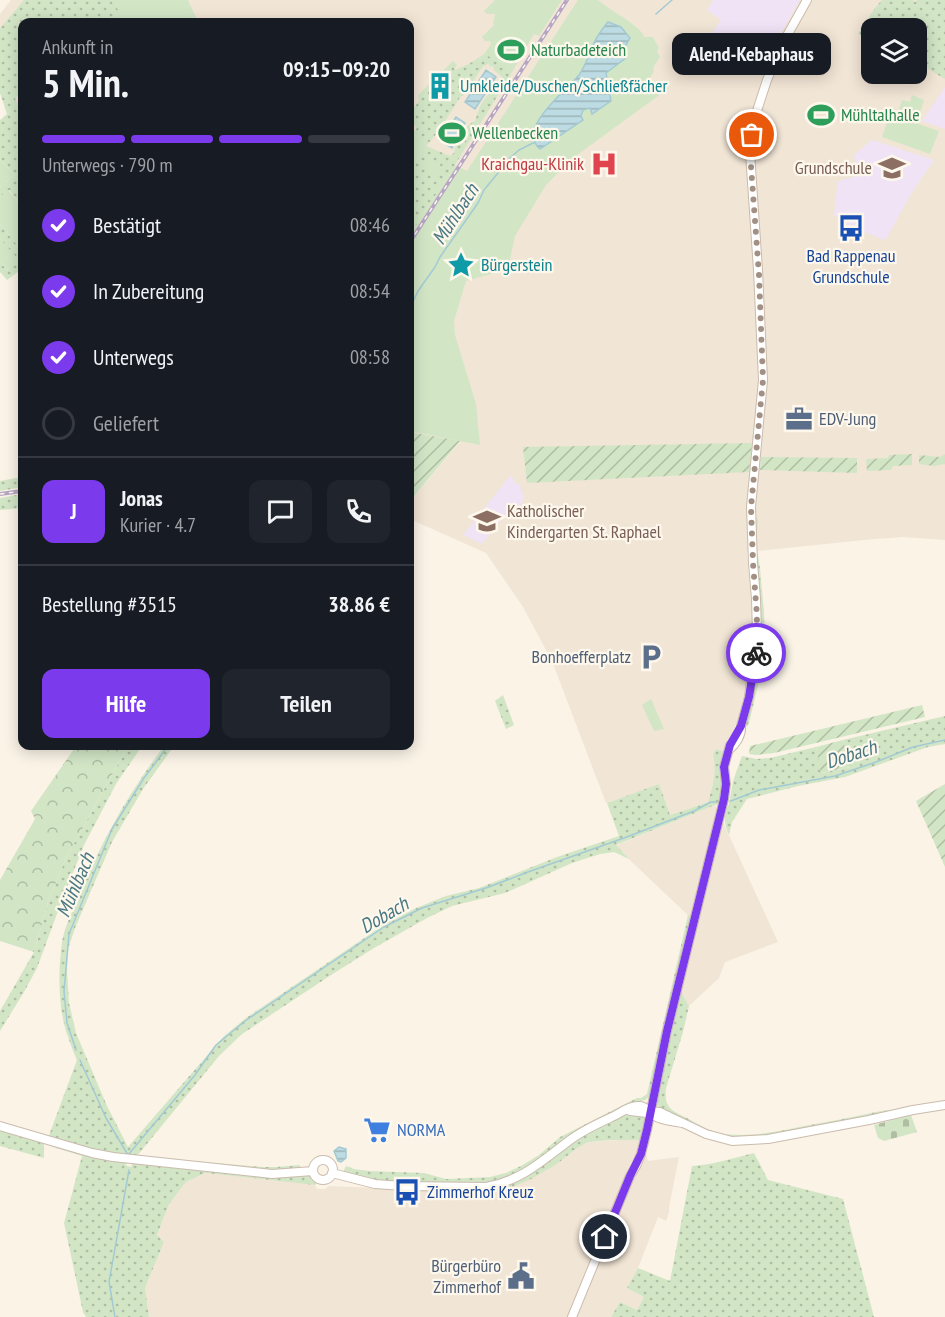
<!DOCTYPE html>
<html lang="de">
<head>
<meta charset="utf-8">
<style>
	:root { --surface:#171b24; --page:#20242c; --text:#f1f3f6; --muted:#9ea1a6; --line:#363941; --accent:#7c3aed }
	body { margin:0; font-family:"PT Sans Narrow",sans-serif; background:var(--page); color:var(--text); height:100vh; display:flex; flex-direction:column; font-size:22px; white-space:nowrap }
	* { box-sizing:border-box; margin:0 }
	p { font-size:20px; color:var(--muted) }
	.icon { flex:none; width:33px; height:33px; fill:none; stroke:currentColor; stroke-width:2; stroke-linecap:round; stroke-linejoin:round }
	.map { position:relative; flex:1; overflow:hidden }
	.sheet { position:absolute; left:18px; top:18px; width:396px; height:732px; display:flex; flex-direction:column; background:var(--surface); border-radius:12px; box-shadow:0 3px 15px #0003 }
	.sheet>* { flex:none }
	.controls { position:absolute; left:861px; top:18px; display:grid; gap:12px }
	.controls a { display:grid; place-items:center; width:66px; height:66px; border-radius:12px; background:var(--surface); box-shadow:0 3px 15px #0003; font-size:30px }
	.pin { position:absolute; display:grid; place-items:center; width:51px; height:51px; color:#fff; margin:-26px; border:3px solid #fff; border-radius:50%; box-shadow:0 2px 6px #0007 }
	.courier { position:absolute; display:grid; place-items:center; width:60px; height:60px; margin:-30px; border:4px solid #7c3aed; border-radius:50%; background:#fff; color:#222; box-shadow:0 2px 8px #0007 }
	.bubble { position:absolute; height:42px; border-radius:12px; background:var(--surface); box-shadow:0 3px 15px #0003; font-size:20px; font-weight:700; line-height:42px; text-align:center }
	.head em { font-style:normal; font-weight:700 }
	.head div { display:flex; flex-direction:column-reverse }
	.head { display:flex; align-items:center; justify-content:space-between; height:102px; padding:0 24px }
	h1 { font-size:39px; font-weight:700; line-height:45px }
	.bar { display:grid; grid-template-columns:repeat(4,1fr); gap:9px 6px; align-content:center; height:72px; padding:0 24px }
	.bar i { height:8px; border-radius:4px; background:var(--line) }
	.bar .on { background:var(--accent) }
	.bar p { grid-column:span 4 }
	.line { display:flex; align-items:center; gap:15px; padding:0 24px; border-top:2px solid var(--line) }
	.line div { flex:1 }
	.round { display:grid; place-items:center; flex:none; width:63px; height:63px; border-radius:12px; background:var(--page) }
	ol { padding:0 24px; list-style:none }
	li { display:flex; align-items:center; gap:18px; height:66px }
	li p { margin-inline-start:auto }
	li .icon { padding:6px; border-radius:50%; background:var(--accent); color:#fff; stroke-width:4 }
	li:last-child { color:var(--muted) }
	li i { width:33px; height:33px; border:3px solid var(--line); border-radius:50% }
	.primary-button { display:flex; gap:12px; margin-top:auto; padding:12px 24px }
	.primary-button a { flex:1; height:69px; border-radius:12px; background:var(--accent); color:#fff; font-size:24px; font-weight:700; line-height:69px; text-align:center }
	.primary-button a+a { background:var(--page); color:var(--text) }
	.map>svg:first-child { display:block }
	.residential { fill:#f1e5d5; fill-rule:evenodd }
	.education { fill:#f0e3f6 }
	.grass { fill:url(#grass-dots); fill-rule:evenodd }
	.forest { fill:url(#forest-crowns) }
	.cemetery { fill:url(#cemetery-stones) }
	.park { fill:#d2e6c6 }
	.garden { fill:url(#garden-furrows) }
	.water { fill:url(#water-rules); stroke:#a3cad3; stroke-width:1.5 }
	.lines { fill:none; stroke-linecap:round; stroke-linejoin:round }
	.stream { stroke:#a3cad3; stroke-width:1.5 }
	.tertiary-casing { stroke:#cbbbad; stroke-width:10 }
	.tertiary { stroke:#fff; stroke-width:8 }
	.rail-casing { stroke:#b6a5c3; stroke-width:4 }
	.rail { stroke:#fdf7ec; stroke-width:1.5; stroke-dasharray:4.5; stroke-linecap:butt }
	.done { stroke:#a19083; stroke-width:6; stroke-dasharray:0 10.8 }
	.route { stroke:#7c3aed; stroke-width:8 }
	.labels { text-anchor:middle; stroke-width:4.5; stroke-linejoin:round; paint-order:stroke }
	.leisure-label { font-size:18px; fill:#27864d; stroke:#fdf7ec; text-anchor:start }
	.culture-label { font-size:18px; fill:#0d838f; stroke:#fdf7ec; text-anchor:start }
	.health-label { font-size:18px; fill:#be3a42; stroke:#fdf7ec; text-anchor:end }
	.education-label { font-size:18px; fill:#785e54; stroke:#fdf7ec; text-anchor:end }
	.transit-label { font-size:18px; fill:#164399; stroke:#fdf7ec }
	.service-label { font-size:18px; fill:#4e5e75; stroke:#fdf7ec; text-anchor:end }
	.shop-label { font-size:18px; fill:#366cbe; stroke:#fdf7ec; text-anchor:start }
	.water-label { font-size:20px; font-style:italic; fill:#497782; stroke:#fdf7ec }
</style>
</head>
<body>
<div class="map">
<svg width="945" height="1317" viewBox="0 0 945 1317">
	<defs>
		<pattern id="grass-dots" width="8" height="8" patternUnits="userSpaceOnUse" patternTransform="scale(1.5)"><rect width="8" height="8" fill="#d2e6c6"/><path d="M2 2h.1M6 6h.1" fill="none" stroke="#afbda3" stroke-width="1.8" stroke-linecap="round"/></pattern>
		<pattern id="forest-crowns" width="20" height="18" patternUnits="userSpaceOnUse" patternTransform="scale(1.5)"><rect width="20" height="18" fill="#d2e6c6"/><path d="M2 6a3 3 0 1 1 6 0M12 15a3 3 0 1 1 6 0" fill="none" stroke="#afbda3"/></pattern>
		<pattern id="cemetery-stones" width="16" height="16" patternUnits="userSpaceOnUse" patternTransform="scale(1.5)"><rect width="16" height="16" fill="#d2e6c6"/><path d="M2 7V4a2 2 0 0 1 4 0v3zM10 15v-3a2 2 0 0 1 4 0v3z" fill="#afbda3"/></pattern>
		<pattern id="garden-furrows" width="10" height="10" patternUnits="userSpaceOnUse" patternTransform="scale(1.5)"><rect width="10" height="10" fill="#d2e6c6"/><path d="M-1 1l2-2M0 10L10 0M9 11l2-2" fill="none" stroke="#afbda3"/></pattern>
		<pattern id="water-rules" width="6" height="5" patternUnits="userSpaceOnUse" patternTransform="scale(1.5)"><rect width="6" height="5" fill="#bcdbe2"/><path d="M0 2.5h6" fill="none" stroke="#9db5b9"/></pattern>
	</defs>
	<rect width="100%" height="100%" fill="#faf3e6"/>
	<!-- residential -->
	<path class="residential" d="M11 0H945V540L903 537 874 539 747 552 754 640 748 692 737 729 725 752 716 749 713 754 716 766 715 775 708 802 669 815 659 785 606 803 552 661 523 607 486 553 410 519V501L460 442 410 432V22H22V140L0 93V14ZM872 28H916V74H872Z
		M715 805 778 942 725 962 719 978 689 1006 676 983 692 919 615 846Z
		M634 1139 650 1141 646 1153 648 1161 679 1157 669 1207V1212L666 1221 658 1217 638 1268 627 1288 644 1297 637 1310 620 1302 611 1317H149L145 1288 164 1242 157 1235 169 1204 186 1182 205 1173 309 1184 315 1185 317 1189H325L329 1186 376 1188 403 1192V1194H410L411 1193 425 1190 492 1192 557 1164 576 1149 588 1142Z"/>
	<!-- education -->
	<path class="education" d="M712 0H800L776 42 768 38 752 61 733 53 709 37 721 20 707 10 713 1Z
		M945 87V129L922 121Z
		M872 140 934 160 909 197 888 236 884 240 849 226 834 215 838 181 857 176 854 155Z
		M510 476 512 477 516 484H520L521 492 524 495V499L518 508 513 505 482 544 463 535Z"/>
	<!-- grass -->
	<path class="grass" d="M24 0H133L106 22H22V92L15 98 22 117V120L18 125 22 130V206L9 190 0 197V187L14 175 0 159V120L7 114 0 93V28Z
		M882 0H913L915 2 917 0H945V79L917 62 916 28H872L871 40 858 34 875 8Z
		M484 54 505 64 511 74 458 160 410 235V164L425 146 412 133 417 128 410 120V113L419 101 418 95 453 61 457 65 454 69 455 70 469 64ZM487 64 490 65 489 67 493 66 494 70 502 77 501 78 494 86 480 106 475 121C464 126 459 139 454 150L455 152 450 156 426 146 438 132 461 96H463L484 65 485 66Z
		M0 224 22 251V269L7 280 0 272V262L7 270 18 260 0 239Z
		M22 477V487L0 491V481Z
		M22 494V508L0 510V498Z
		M756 516 758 521 756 543 760 568 764 613 765 649 762 651 759 650 760 637 754 520Z
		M761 653 763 654 760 677 749 723 748 726H746L744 724 758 655Z
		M503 695 514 725 506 729 495 701Z
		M945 716V744L928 747 845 777 798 786 747 799 732 822 729 835C724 824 723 815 729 804L733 781 742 756 757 759 770 758 816 747 822 773 850 767 843 740Z
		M128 746H142L116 784 84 845 64 895 37 968 24 992 0 1031V1011L34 952 48 902 66 858Z
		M164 746H174L143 789 112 842 75 928 68 949 67 971 69 1003 76 1033 107 1106 128 1147 223 1037 246 1018 385 924 416 908 446 896 479 888 557 857 619 836 607 803 659 784 670 815 708 802C713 784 717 773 713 754L716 749 725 752 722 757 719 770 723 787 719 804 715 805 616 845 629 859 614 852 600 854 572 863 505 893 452 906 427 918 374 948 331 975 242 1034 219 1056 137 1156H115L48 1138 77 1060C73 1051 70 1043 67 1034 58 1008 58 970 62 943 64 927 73 911 79 896 101 842 129 792 164 746Z
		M688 915 692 919 651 1094C647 1100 643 1101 636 1102L523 1172 496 1182 482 1184 377 1181 343 1172 346 1166 354 1169 369 1171 424 1173 446 1179 490 1177 506 1173 521 1166 539 1155 560 1137 637 1098H641L647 1094Z
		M680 990 689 1006 683 1032 666 1088C664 1107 670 1110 687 1118 699 1125 711 1132 725 1134 750 1137 775 1132 799 1127 828 1122 857 1116 886 1110L897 1111 760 1139H739L716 1135 660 1109 657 1105V1100L665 1054Z
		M631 1113 641 1115 645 1119 641 1140H612L588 1142 576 1149 557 1164 531 1179 510 1188 489 1192 491 1188 531 1173 546 1163 576 1139 620 1116Z
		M0 1128 44 1141V1158L0 1146Z
		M50 1143 129 1162 125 1165 131 1167 133 1162 271 1177 310 1176 314 1178 318 1183 315 1185 205 1173 186 1182 169 1204 157 1235 164 1242 145 1288 149 1317H86L83 1312 64 1223 82 1156 50 1146Z
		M754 1153 768 1180 843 1199 874 1317H611L620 1302 637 1310 644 1297 627 1288 638 1268 670 1281 692 1166C713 1165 733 1158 754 1153Z
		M145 1157 262 1167H276L300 1165V1169L281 1172Z"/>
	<!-- forest -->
	<path class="forest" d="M76 746H128L66 858 48 902 34 952 0 941V880L35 819 31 811Z"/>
	<!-- cemetery -->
	<path class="cemetery" d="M911 1115 917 1132 884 1141 878 1138 874 1125Z"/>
	<!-- park -->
	<path class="park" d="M110 0H127L129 2 133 0H188L198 22H106L119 11Z
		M495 0H562L539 36 534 34 511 74 505 64 484 54 491 44 490 41H485L482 37 494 25 493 24 495 14H487L484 11Z
		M578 0H598C612 12 632 20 644 35L643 37H653L659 48 657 51 660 57 653 68 654 71 650 78 651 81 669 88 573 158 546 185 515 236 508 269 466 281 454 321 455 335 476 404 480 445 410 431V235L455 165 467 171Z
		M912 95 924 100 919 116 899 109 902 100 910 102Z
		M890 114 939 131 930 154 882 137Z
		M410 131 426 146 410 165Z
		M0 159 14 175 0 187Z
		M433 161 440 164 441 169 438 176C432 176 426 173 423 167L427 162Z
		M8 190 22 206V251L0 224V197Z
		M0 239 19 260 7 270 0 262Z
		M651 699 664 729 654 731 642 705Z"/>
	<!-- garden -->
	<path class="garden" d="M410 432 460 441 410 501Z
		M752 443 749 472 527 483 523 447Z
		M912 454V465L893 466 891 470 867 471 866 459 888 458 889 455Z
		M945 454V464L934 466 919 464V455L940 457Z
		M761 457 857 458V473L760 470Z
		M922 705 925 717 774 753 756 755 749 754 750 746Z
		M843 740 850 767 821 773 816 747Z
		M945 784V867L916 801Z"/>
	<!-- water -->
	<path class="water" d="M608 22 621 27 630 38 623 50 626 58 606 73 611 101 592 114 590 108 583 110 581 116 583 120 540 149C515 129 568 89 579 75 586 65 588 56 593 45 597 36 602 29 608 22Z
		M486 70 496 77 475 109 465 102Z
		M456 117 465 123 452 148 439 140 448 130Z
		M339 1147 346 1149V1158L341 1162 338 1161 334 1151Z"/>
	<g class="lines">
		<!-- stream -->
		<path class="stream" d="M656 14 672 0
			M410 308 418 291 435 267 440 257 478 203 484 190 511 157 519 150 535 142
			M731 801 759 790 835 776 876 762 913 747 945 740
			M76 1050 67 1023 64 991 69 934 112 829 144 778 168 746
			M80 1060 106 1118 128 1155 195 1075 216 1045 245 1021 384 927 422 908 489 887 528 872 624 838 694 811 711 802H719
			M115 1317 109 1282 129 1170"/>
		<defs>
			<path id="tertiary" d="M729 750C736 744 742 735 741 726L749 697 757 633 756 599 753 563 751 507 763 380 758 270 750 153 754 120 767 80 784 41 807 0
				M630 1111 647 1113 650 1111 660 1112 706 1134 732 1141 768 1139 869 1120 913 1110 945 1105
				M0 1126 92 1153 113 1157 272 1174 313 1171
				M313 1170a10 10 0 1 1 20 0a10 10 0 1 1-20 0Z
				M332 1173 375 1184 403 1186 486 1187C521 1181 542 1161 570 1140 583 1130 599 1123 614 1116 622 1112 631 1105 640 1106 647 1107 650 1112 655 1116 662 1121 674 1121 682 1123
				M572 1317 630 1176 636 1166 641 1154 647 1130 667 1031 724 799 726 784 724 767 730 745"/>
		</defs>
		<!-- tertiary casing -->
		<use href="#tertiary" class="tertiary-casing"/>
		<!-- tertiary -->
		<use href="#tertiary" class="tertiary"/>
		<defs>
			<path id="rail" d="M410 242 567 0
				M0 494 22 491"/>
		</defs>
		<!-- rail casing -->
		<use href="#rail" class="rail-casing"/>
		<!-- rail -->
		<use href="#rail" class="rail"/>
	</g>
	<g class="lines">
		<!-- done -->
		<path class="done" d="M752 135 750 153 759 275 763 380 751 507 753 563 757 616 756 653"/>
		<!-- route -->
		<path class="route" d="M605 1237 630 1176 641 1154 647 1130 667 1031 724 799 726 784 724 767 730 745 741 726 749 697 756 653"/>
	</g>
	<!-- icons -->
	<defs>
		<symbol id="stadium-bare" viewBox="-9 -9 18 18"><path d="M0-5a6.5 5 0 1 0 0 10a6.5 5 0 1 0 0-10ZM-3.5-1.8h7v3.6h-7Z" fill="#2e9e5b" stroke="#fdf7ec" stroke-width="2.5" paint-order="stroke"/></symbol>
		<symbol id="building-bare" viewBox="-9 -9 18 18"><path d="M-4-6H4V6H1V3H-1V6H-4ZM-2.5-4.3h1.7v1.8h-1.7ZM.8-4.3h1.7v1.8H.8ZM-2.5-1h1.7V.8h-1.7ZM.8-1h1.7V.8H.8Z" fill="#0f9aa8" stroke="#fdf7ec" stroke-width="2.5" paint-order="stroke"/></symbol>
		<symbol id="hospital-bare" viewBox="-9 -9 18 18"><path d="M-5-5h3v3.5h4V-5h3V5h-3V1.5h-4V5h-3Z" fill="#e0444e" stroke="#fdf7ec" stroke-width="2.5" paint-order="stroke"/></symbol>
		<symbol id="school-bare" viewBox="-9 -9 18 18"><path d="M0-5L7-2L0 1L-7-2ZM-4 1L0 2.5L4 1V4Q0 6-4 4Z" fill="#8d6e63" stroke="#fdf7ec" stroke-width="2.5" paint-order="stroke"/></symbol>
		<symbol id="bus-bare" viewBox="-9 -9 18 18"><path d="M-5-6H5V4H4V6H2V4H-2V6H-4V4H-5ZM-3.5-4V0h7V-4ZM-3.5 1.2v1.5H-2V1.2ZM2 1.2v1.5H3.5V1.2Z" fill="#1a4fb4" stroke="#fdf7ec" stroke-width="2.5" paint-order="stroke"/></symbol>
		<symbol id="sight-bare" viewBox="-9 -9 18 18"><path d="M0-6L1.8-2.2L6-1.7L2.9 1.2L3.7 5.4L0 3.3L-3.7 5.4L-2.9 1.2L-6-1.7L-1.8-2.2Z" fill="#0f9aa8" stroke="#fdf7ec" stroke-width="2.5" paint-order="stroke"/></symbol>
		<symbol id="office-bare" viewBox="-9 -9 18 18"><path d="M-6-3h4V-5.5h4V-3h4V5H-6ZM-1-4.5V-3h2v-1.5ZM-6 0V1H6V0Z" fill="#5c6f8a" stroke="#fdf7ec" stroke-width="2.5" paint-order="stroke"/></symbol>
		<symbol id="parking-bare" viewBox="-9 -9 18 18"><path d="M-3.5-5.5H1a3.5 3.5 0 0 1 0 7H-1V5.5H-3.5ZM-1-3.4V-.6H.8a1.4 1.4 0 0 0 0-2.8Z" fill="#5c6f8a" stroke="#fdf7ec" stroke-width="2.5" paint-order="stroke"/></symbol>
		<symbol id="supermarket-bare" viewBox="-9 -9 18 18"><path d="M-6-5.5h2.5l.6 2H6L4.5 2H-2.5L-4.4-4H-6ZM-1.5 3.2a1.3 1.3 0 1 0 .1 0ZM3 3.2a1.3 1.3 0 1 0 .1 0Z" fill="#3f7fe0" stroke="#fdf7ec" stroke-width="2.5" paint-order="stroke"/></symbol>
		<symbol id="civic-bare" viewBox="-9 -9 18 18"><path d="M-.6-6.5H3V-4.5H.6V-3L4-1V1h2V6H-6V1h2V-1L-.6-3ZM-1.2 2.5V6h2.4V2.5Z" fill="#5c6f8a" stroke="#fdf7ec" stroke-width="2.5" paint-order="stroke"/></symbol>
	</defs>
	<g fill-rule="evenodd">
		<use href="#stadium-bare" x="492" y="31" width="38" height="38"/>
		<use href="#building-bare" x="421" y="67" width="38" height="38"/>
		<use href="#stadium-bare" x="802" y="96" width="38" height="38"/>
		<use href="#stadium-bare" x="433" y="114" width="38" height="38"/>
		<use href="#hospital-bare" x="585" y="145" width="38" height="38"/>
		<use href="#school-bare" x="873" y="149" width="38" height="38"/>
		<use href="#bus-bare" x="832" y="209" width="38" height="38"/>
		<use href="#sight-bare" x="442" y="246" width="38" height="38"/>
		<use href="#office-bare" x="780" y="400" width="38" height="38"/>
		<use href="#school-bare" x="468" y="502" width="38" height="38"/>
		<use href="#parking-bare" x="632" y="638" width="38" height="38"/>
		<use href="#supermarket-bare" x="358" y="1111" width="38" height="38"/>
		<use href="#bus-bare" x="388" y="1173" width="38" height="38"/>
		<use href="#civic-bare" x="502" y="1257" width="38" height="38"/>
	</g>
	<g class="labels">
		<!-- leisure labels -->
		<g class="leisure-label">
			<text x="531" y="56">Naturbadeteich</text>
			<text x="841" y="121">Mühltalhalle</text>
			<text x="472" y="139">Wellenbecken</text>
		</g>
		<!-- culture labels -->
		<g class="culture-label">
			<text x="460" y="92">Umkleide/Duschen/Schließfächer</text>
			<text x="481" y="271">Bürgerstein</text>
		</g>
		<!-- health labels -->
		<g class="health-label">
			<text x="584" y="170">Kraichgau-Klinik</text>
		</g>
		<!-- education labels -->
		<g class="education-label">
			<text x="872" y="174">Grundschule</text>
			<text x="507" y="517" text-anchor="start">Katholischer<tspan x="507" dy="21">Kindergarten St. Raphael</tspan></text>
		</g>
		<!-- transit labels -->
		<g class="transit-label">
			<text x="851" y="262">Bad Rappenau<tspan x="851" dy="21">Grundschule</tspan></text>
			<text x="427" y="1198" text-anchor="start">Zimmerhof Kreuz</text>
		</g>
		<!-- service labels -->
		<g class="service-label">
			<text x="819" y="425" text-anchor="start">EDV-Jung</text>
			<text x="631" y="663">Bonhoefferplatz</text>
			<text x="501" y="1272">Bürgerbüro<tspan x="501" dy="21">Zimmerhof</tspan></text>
		</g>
		<!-- shop labels -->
		<g class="shop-label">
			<text x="397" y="1136">NORMA</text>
		</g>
		<!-- water labels -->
		<g class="water-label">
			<text transform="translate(455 214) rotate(-57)" y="7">Mühlbach</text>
			<text transform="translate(851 754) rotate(-18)" y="7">Dobach</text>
			<text transform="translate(75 885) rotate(-67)" y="7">Mühlbach</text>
			<text transform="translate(384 915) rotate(-30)" y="7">Dobach</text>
		</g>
	</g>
</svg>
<div class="controls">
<a><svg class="icon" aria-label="layers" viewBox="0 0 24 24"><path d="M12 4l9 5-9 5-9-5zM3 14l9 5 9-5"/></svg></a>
</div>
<div class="pin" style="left:752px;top:135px;background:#ea580c"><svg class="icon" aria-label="bag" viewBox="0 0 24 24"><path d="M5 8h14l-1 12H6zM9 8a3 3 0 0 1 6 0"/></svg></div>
<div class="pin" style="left:605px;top:1237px;background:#1f2937"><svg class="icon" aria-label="home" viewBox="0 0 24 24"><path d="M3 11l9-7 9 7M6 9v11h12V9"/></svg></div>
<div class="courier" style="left:756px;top:653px"><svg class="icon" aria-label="bike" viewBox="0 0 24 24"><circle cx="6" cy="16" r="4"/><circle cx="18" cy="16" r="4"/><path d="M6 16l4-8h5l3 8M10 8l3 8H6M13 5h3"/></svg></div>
<div class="bubble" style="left:672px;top:33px;width:159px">Alend-Kebaphaus</div>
<section class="sheet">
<div class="head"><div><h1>5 Min.</h1><p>Ankunft in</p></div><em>09:15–09:20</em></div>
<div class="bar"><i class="on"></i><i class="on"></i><i class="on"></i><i></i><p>Unterwegs · 790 m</p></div>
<ol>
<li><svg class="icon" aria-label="check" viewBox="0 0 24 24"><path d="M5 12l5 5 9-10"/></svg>Bestätigt<p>08:46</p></li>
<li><svg class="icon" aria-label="check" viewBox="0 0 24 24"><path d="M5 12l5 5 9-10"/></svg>In Zubereitung<p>08:54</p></li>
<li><svg class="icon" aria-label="check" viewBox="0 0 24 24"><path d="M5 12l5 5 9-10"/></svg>Unterwegs<p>08:58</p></li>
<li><i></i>Geliefert</li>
</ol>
<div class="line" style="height:108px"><b class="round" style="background:var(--accent);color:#fff">J</b><div><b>Jonas</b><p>Kurier · 4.7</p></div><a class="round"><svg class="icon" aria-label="chat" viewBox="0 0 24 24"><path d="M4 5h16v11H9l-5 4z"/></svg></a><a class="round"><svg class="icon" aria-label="phone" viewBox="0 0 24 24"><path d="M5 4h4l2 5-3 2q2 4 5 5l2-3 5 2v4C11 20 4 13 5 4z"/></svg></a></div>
<div class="line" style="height:78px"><div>Bestellung #3515</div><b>38.86 €</b></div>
<div class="primary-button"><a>Hilfe</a><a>Teilen</a></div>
</section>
</div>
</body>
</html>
